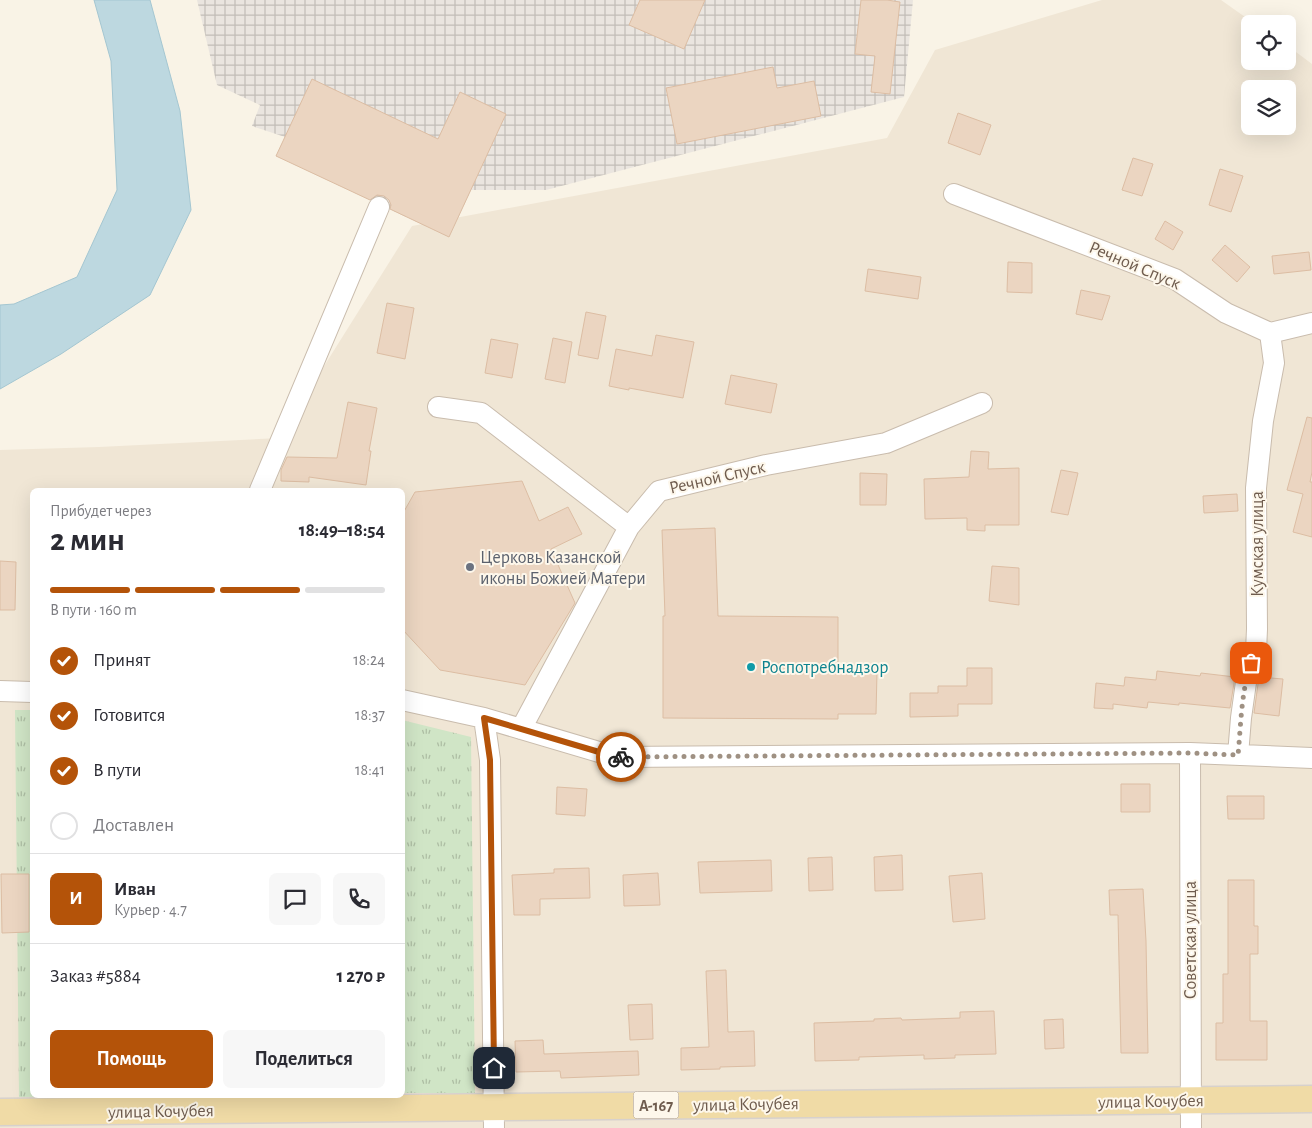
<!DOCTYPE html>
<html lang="ru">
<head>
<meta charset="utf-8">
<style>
	:root { --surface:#fff; --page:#f7f7f7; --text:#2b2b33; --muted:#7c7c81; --line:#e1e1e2; --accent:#b45309 }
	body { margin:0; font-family:"Alegreya Sans",sans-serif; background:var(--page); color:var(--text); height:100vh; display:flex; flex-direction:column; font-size:19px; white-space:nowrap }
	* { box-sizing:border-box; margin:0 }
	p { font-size:16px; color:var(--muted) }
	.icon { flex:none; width:28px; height:28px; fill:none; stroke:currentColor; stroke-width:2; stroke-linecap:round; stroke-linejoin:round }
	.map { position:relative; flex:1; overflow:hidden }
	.drawer { position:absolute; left:30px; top:488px; width:375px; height:610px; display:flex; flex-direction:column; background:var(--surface); border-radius:8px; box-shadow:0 5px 20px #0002 }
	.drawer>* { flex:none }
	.buttons { position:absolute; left:1241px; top:15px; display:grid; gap:10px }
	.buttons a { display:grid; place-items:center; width:55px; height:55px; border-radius:8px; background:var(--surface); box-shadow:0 5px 20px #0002; font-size:25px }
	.pin { position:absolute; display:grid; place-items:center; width:42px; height:42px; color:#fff; margin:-21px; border-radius:10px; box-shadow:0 2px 8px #0006 }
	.courier { position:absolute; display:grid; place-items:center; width:50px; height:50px; margin:-25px; border:4px solid #b45309; border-radius:50%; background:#fff; color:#222; box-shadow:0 1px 6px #0007 }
	.head em { font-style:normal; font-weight:700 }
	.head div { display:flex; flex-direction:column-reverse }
	.head { display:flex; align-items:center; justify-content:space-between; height:85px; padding:0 20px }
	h1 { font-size:32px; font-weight:700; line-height:38px }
	.bar { display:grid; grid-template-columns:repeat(4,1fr); gap:8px 5px; align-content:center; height:60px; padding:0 20px }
	.bar i { height:6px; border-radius:4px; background:var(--line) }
	.bar .selected { background:var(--accent) }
	.bar p { grid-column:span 4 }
	.line { display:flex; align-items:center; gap:12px; padding:0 20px; border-top:1px solid var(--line) }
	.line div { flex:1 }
	.round { display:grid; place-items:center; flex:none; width:52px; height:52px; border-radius:8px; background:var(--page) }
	ol { padding:0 20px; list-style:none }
	li { display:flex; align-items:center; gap:15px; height:55px }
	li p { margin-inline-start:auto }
	li .icon { padding:5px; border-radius:50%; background:var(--accent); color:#fff; stroke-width:4 }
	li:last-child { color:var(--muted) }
	li i { width:28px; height:28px; border:2px solid var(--line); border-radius:50% }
	.primary-button { display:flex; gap:10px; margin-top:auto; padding:10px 20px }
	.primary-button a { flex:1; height:58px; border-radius:8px; background:var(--accent); color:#fff; font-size:20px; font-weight:700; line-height:58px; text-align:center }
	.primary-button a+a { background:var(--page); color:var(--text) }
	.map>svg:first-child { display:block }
	.residential { fill:#f0e6d5; fill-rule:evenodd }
	.industrial { fill:url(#industrial-grid) }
	.park { fill:url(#park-tufts) }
	.water { fill:#bdd8e0; stroke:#a4c6d1 }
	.building { fill:#ebd5c1; stroke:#dcbda3 }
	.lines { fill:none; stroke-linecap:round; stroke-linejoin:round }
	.minor-casing { stroke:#c9bcad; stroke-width:22 }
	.major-casing { stroke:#d7d1cd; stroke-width:29 }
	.minor { stroke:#fff; stroke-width:20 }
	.major { stroke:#f0dba6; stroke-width:26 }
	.done { stroke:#9f9183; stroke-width:5; stroke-dasharray:0 9 }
	.route { stroke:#b45309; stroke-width:6 }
	.worship-dot { fill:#6b7280; stroke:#fdf7eb; stroke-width:2 }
	.culture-dot { fill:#0f9aa8; stroke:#fdf7eb; stroke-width:2 }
	.labels { text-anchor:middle; stroke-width:4; stroke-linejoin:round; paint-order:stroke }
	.shield { fill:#fdf7eb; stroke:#9a8a7d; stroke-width:1 }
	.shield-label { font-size:16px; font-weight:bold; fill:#6f5c4e }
	.street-label { font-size:18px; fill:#6f5c4e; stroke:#fdf7eb }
	.worship-label { font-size:18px; fill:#5b616d; stroke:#fdf7eb; text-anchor:start }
	.culture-label { font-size:18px; fill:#0d838f; stroke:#fdf7eb; text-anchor:start }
</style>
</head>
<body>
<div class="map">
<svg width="1312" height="1128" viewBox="0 0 1312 1128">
	<defs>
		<pattern id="industrial-grid" width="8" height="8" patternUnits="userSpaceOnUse" patternTransform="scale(1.25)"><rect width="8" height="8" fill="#eae5df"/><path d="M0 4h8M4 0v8" fill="none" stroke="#c2bdb7"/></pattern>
		<pattern id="park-tufts" width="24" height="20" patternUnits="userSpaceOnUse" patternTransform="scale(1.25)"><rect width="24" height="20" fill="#d0e5c6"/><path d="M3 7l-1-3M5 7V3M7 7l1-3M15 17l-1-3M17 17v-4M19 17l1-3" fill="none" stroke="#adbda3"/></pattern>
	</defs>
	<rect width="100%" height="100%" fill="#f9f3e6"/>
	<!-- residential -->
	<path class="residential" d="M1102 0H1221L1255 24H1250V61H1288V46L1312 64V1128H0V450L99 447 279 438 412 226 887 138 935 50ZM1250 89H1288V126H1250ZM32 490H402V1095H32Z"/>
	<!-- industrial -->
	<path class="industrial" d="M197 0H913L904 97 546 190H471L449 237 276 156 285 137 252 126 260 105 217 85Z"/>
	<!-- park -->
	<path class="park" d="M15 710H32V1095H242L19 1097Z
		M402 720 471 737 475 1093H403Z"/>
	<!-- water -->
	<path class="water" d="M94 0H150L180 111 191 210 150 295 61 354 0 389V305L14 304 77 277 117 190 111 61Z"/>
	<!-- building -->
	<path class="building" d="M640 0H705L684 49 629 25Z
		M861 0H887L900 2 890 94 871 92 875 56 855 54Z
		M773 67 777 88 814 81 821 116 677 144 666 88Z
		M312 79 438 139 460 92 506 114 449 237 390 209 391 205 389 200 384 196 377 195 370 200 276 156Z
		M958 113 991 125 980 155 948 143Z
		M1133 158 1153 164 1142 196 1122 190Z
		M1220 169 1243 176 1231 212 1209 205Z
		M1165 221 1183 232 1173 250 1155 239Z
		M1225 245 1250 267 1237 282 1212 260Z
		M1309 252 1311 270 1274 274 1272 256Z
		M1008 262 1032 263V293L1007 292Z
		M868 269 921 277 918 299 865 291Z
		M1081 290 1110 296 1102 320 1076 314Z
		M387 303 414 308 405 359 377 353Z
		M586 312 606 316 598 359 578 355Z
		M656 335 694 342 683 398 629 388V390L609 386 616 349 652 356Z
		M553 338 572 342 565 383 545 379Z
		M491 339 518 344 512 378 485 373Z
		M731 375 777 384 771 413 725 404Z
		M348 402 377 408 369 451H371L366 485 309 477V482L281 481V470L287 457 337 458Z
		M1307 417 1312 418V472L1310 482H1312V537L1293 532 1303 494 1287 490Z
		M971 451 989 452 988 469 1019 468V525H985V531L967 530V518L925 519 924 479 969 477Z
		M1061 470 1078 473 1068 515 1051 512Z
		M860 473 887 474 886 505H860Z
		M522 481 539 521 568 507 582 534 551 549 575 603 525 685 440 670 402 629V515L415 492Z
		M1237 494 1238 511 1204 513 1203 496Z
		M715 528 718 616 838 617V672H877L876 714H838V719L663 718V616H665L662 530Z
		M0 561 16 562 15 610H0Z
		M992 566 1019 568V605L989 601Z
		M967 668H992V704H958V716L910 717V693H938V686H967Z
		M1157 671 1200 676 1201 673 1235 677 1230 708 1179 703V705L1148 702 1147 708 1113 704V709L1094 708 1096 683 1124 686 1125 677 1156 680Z
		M1259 677 1283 679 1279 716 1254 713Z
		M1121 784H1150V812H1121Z
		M557 787 587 789 585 816 556 814Z
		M1227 796H1264V819H1228Z
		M902 855 903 890 875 891 874 857Z
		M832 857 833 890 809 891 808 858Z
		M771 860 772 891 700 893 698 862Z
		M589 868 590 898 540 899V915H514L512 875 554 873V869Z
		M658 873 660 905 624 906 623 875Z
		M982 873 985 919 953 922 949 876Z
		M1 874H29V932L2 933Z
		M1228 880H1254V926H1258V954H1250V1021H1267V1060H1216V1023H1223V974H1228Z
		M1143 889 1146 941 1148 1053H1121L1118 915H1110L1109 890Z
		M726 970 728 1032 754 1031 755 1066 720 1067V1069L681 1070V1048L709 1047 706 971Z
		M652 1004 653 1039 630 1040 628 1005Z
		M994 1011 996 1054 955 1055V1058L924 1059V1055L859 1057V1060L815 1061 814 1023 874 1021V1019L901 1018 902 1020 960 1018V1012Z
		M1063 1019 1064 1048 1045 1049 1044 1020Z
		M543 1040 544 1054 638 1051 639 1075 561 1078 560 1071 516 1072 515 1041Z"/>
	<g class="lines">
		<defs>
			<path id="minor" d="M954 194 1175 279 1226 313 1270 333 1312 323
				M438 407 481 413 629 527
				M260 490 379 207
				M0 691 32 692
				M402 700 484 718 616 757 1190 753 1312 758
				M484 718 490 760 494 1128
				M521 729 629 527 659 491 766 465 886 443 982 403
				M1190 753 1191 1128
				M1238 755 1241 718 1247 675 1256 651 1257 629 1256 488 1263 421 1274 363 1270 333"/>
			<path id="major" d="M0 1112 1312 1099"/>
		</defs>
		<!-- minor casing -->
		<use href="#minor" class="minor-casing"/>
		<!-- major casing -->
		<use href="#major" class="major-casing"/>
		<!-- minor -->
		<use href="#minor" class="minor"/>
		<!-- major -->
		<use href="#major" class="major"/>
	</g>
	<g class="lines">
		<!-- done -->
		<path class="done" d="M621 757 1190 753 1238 755C1241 725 1241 692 1251 663"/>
		<!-- route -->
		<path class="route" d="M494 1068 490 760 484 718 616 757H621"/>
	</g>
	<!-- markers -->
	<circle class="worship-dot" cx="470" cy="567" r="5"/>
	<circle class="culture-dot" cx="751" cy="667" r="5"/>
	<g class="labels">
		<!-- shield labels -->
		<rect class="shield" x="633.5" y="1091.5" width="45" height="27" rx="4"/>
		<g class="shield-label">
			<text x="656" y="1111">А-167</text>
		</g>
		<!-- street labels -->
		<g class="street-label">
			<text transform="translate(1135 265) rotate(23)" y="6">Речной Спуск</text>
			<text transform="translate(717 477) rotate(-13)" y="6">Речной Спуск</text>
			<text transform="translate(1257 544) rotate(-90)" y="6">Кумская улица</text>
			<text transform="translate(1190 940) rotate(-90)" y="6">Советская улица</text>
			<text transform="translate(1151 1101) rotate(-1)" y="6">улица Кочубея</text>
			<text transform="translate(746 1104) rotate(-1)" y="6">улица Кочубея</text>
			<text transform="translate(161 1111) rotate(-1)" y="6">улица Кочубея</text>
		</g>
		<!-- worship labels -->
		<g class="worship-label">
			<text x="480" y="563">Церковь Казанской<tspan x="480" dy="21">иконы Божией Матери</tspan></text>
		</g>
		<!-- culture labels -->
		<g class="culture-label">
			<text x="761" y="673">Роспотребнадзор</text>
		</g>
	</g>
</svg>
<div class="buttons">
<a><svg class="icon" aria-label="locate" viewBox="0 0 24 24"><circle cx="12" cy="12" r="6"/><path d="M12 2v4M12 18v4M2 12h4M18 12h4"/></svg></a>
<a><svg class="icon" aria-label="layers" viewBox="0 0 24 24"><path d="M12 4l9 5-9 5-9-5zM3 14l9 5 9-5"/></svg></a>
</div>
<div class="pin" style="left:1251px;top:663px;background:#ea580c"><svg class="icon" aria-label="bag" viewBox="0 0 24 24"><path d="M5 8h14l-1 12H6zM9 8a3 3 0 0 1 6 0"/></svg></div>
<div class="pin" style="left:494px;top:1068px;background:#1f2937"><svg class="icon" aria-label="home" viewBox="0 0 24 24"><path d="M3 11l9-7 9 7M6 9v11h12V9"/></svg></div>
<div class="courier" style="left:621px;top:757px"><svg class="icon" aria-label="bike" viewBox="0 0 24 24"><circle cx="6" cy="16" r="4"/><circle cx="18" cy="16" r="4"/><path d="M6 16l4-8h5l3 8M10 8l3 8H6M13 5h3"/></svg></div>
<section class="drawer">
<div class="head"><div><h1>2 мин</h1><p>Прибудет через</p></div><em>18:49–18:54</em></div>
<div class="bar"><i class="selected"></i><i class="selected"></i><i class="selected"></i><i></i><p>В пути · 160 m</p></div>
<ol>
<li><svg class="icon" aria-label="check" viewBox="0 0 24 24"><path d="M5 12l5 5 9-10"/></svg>Принят<p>18:24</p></li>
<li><svg class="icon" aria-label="check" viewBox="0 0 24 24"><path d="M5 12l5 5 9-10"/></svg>Готовится<p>18:37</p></li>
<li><svg class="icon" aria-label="check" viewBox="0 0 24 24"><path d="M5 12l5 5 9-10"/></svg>В пути<p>18:41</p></li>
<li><i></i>Доставлен</li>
</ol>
<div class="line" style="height:90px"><b class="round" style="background:var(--accent);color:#fff">И</b><div><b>Иван</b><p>Курьер · 4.7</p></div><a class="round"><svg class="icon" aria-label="chat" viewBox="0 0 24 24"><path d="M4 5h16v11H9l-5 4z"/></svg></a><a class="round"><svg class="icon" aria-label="phone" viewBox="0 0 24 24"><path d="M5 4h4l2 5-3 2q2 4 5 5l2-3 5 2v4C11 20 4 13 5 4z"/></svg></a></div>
<div class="line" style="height:65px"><div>Заказ #5884</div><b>1 270 ₽</b></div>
<div class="primary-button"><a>Помощь</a><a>Поделиться</a></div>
</section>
</div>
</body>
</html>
